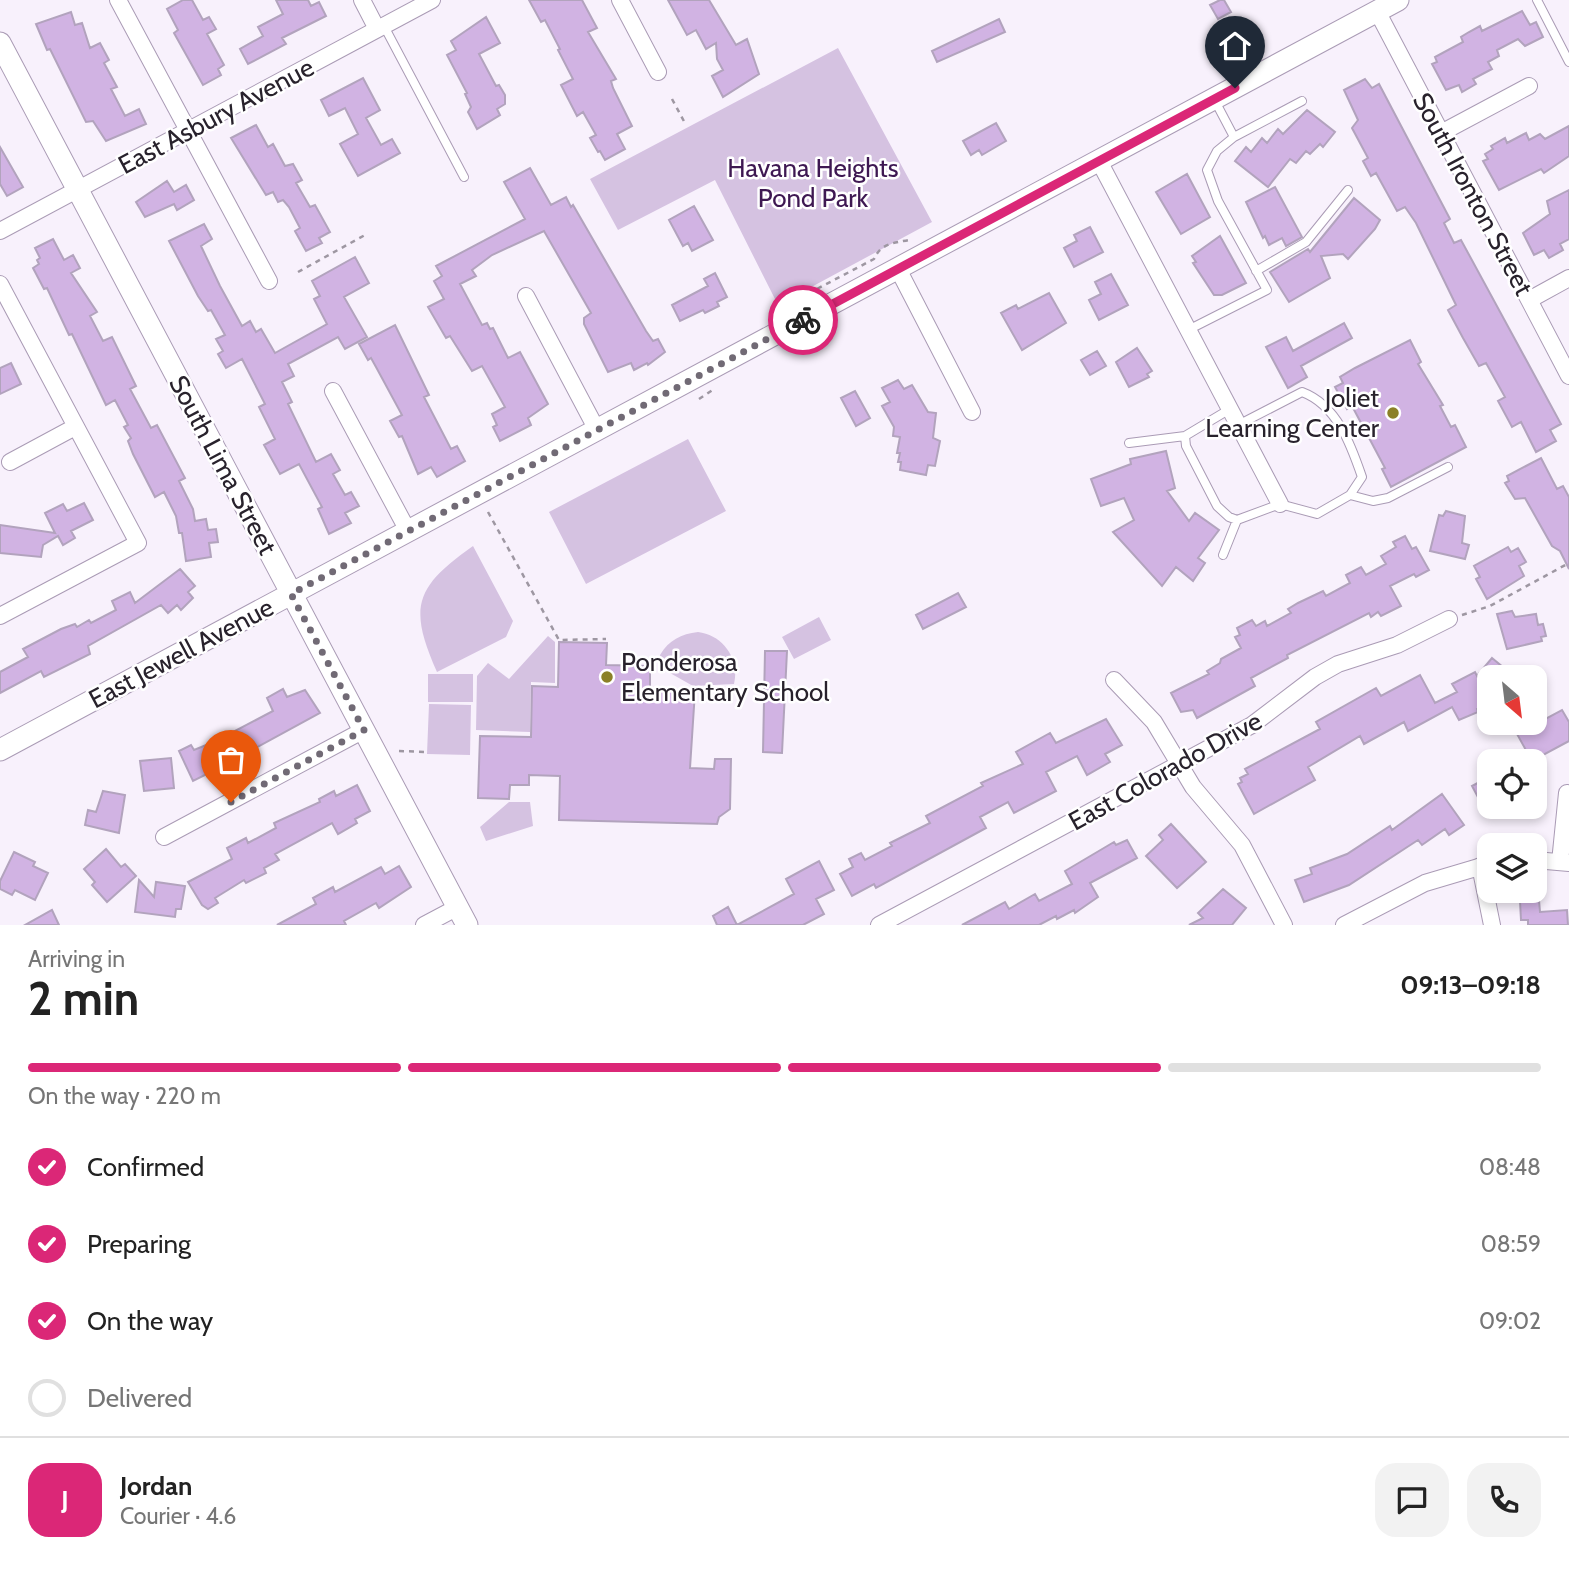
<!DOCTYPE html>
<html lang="en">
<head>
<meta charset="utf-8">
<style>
	:root { --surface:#fff; --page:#f2f2f2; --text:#222; --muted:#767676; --line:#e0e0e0; --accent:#db2777 }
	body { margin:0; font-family:Cabin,sans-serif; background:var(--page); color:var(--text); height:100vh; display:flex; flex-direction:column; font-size:26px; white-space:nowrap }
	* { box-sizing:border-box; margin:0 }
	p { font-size:23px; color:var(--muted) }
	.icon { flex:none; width:38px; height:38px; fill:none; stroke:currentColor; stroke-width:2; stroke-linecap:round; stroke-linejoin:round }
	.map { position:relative; height:925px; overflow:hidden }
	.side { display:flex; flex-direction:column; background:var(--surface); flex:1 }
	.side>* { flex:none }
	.needle { width:46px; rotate:152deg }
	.fabs { position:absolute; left:1477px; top:665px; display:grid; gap:14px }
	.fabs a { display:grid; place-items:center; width:70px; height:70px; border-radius:14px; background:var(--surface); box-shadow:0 4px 10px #0003; font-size:35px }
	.pin { position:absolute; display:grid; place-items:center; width:60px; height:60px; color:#fff; margin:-72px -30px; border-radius:50% 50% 50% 0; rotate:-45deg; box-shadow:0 0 7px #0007 }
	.pin .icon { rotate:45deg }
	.courier { position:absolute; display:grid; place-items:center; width:70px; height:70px; margin:-35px; border:5px solid #db2777; border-radius:50%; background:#fff; color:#222; box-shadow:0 2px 9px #0007 }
	.overview em { font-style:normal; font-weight:800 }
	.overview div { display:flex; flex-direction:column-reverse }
	.overview { display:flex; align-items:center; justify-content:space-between; height:119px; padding:0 28px }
	h1 { font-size:46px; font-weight:800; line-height:52px }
	.bar { display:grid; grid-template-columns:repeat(4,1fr); gap:10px 7px; align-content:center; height:84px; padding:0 28px }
	.bar i { height:9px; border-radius:5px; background:var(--line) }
	.bar .active { background:var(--accent) }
	.bar p { grid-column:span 4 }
	.line { display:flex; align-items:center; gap:18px; padding:0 28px; border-top:2px solid var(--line) }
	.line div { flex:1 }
	.round { display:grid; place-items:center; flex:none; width:74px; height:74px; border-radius:21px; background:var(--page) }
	ol { padding:0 28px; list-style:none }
	li { display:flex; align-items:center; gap:21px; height:77px }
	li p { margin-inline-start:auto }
	li .icon { padding:7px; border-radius:50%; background:var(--accent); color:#fff; stroke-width:4 }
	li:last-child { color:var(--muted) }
	li i { width:38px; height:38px; border:4px solid var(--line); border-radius:50% }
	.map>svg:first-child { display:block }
	.green { fill:#d5c2e1 }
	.building { fill:#d1b3e3; stroke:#b2a3bd; stroke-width:2 }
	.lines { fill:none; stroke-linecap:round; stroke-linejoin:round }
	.lane-casing { stroke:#aa9bb5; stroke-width:10 }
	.street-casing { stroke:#aa9bb5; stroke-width:18 }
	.secondary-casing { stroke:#aa9bb5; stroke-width:23 }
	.path { stroke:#9e97a2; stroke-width:2.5; stroke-dasharray:5 5; stroke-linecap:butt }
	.lane { stroke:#fff; stroke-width:8 }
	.street { stroke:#fff; stroke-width:16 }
	.secondary { stroke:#fff; stroke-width:21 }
	.done { stroke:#716a75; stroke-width:7; stroke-dasharray:0 12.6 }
	.route { stroke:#db2777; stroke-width:9 }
	.poi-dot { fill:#8b8027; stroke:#fff; stroke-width:2.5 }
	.labels { text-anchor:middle; stroke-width:5; stroke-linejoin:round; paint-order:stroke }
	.street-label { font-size:26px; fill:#28222c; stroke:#fff }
	.park-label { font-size:26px; fill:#3e1852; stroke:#fff }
	.poi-label { font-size:26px; fill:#28222c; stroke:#fff; text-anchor:end }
</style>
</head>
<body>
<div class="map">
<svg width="1569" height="925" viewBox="0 0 1569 925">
	<rect width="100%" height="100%" fill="#f8f1fc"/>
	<!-- green -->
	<path class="green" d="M838 48 932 222 778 305 715 180 618 230 590 179Z
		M688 439 726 511 586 584 549 512Z
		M473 546 513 621 506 637 437 672C408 607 415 587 473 546Z
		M819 617 831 640 794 659 782 637Z
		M698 632C723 635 740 659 734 684L693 686 663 669 660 655C669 640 681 634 698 632Z
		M548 636 555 642V683L531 682 530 732 476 730 477 676 488 663 509 679Z
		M428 674H473V702H428Z
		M429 704 471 705 470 755 427 754Z
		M509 802H530L533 826 486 841 480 827Z"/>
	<!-- building -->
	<path class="building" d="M183 0H192L203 20 209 17 216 29 207 34 224 65 218 69 221 75 203 85 174 33 178 30 167 9Z
		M276 0H308L311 6 319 2 326 16 282 38 286 44 248 64 240 49 263 36 258 27 283 14Z
		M529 0H582L597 28 588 32 616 79 611 81 613 88 632 126 617 134 625 149 605 160 600 151 598 152 590 138 596 135 583 112 577 116 561 85 573 79 558 50 560 49 545 20 541 22Z
		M668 0H709L736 45 747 39 759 74 723 97 712 76 723 70 717 59 716 43 706 49 696 30 687 35Z
		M1220 0H1224L1231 12 1218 19 1210 5Z
		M1522 11 1530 25 1536 22 1543 37 1525 46 1518 39 1497 50 1499 56 1488 62 1492 69 1473 79 1476 84 1462 92 1459 85 1446 90 1432 64 1437 62 1435 57 1463 42 1461 37 1469 32 1480 26 1482 31Z
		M71 12 75 25 82 23 90 48 100 43 109 60 104 63 117 87 111 89 125 116 139 109 146 124 106 141 93 121 86 122 50 49 47 50 36 24Z
		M486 17 500 43 479 54 496 86 499 85 505 95V104L497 109 500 115 477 129 468 112 471 107 465 94 467 93 447 55 456 50 451 41Z
		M999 19 1005 32 937 62 932 51Z
		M363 78 380 110 366 118 381 145 392 139 400 153 358 176 340 144 358 134 345 108 329 116 321 100Z
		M1365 79 1372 88 1379 84 1450 219 1444 223 1454 243 1461 240 1561 424 1550 430 1556 441 1536 452 1521 422 1512 427 1498 401 1505 397 1486 363 1479 366 1463 338 1448 310 1456 305 1416 223 1405 207 1397 211 1376 173 1371 176 1363 161 1368 158 1352 128 1358 120 1344 90Z
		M1307 110 1335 132 1323 147 1320 144 1310 154 1306 151 1296 163 1290 159 1268 187 1235 161 1246 147 1251 152 1262 138 1267 143 1278 129 1283 134Z
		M996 123 1006 141 982 155 979 150 971 155 963 141Z
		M256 125 268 147 273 144 285 166 293 164 302 180 296 183 310 207 315 205 330 232 319 238 322 243 306 251 295 231 300 228 289 207 283 200 278 202 273 192 266 195 231 138Z
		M1569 126V156L1544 173 1541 169 1499 190 1483 161 1488 159 1485 154 1493 149 1491 146 1505 138 1507 143 1526 133 1529 140 1540 134 1545 139Z
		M0 147 23 187 7 196 0 184Z
		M530 168 551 205 566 197 571 207 573 205 646 331 653 341 658 339 665 352 648 365 647 363 634 370 631 363 608 372 584 324V318L591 313 544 231 492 255 472 270 476 276 460 284 482 325 487 323 490 329 493 328 508 358 520 352 548 404 528 418 531 425 500 441 493 427 497 425 492 414 505 407 482 366 472 371 450 336 446 338 428 307 444 299 434 281 442 276 436 266 525 219 504 182Z
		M1187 174 1210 217 1181 234 1156 192Z
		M167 181 174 192 186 185 194 200 177 210 174 204 145 217 136 202Z
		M1275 187 1302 237 1286 246 1282 238 1269 245 1265 236 1263 238 1246 202Z
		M1569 190V239L1560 244 1563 250 1549 258 1544 250 1534 255 1523 233 1550 214 1547 201Z
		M1354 198 1380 220 1375 229 1348 259 1343 254 1321 256 1330 278 1289 302 1270 272 1308 249 1310 252Z
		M694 206 713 240 692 251 688 243 683 246 669 220Z
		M204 224 212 239 201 246 220 286 242 326 250 321 256 332 261 329 275 353 327 324 314 299 320 296 312 281 355 257 369 283 344 297 367 337 345 349 338 337 288 364 294 376 282 382 292 402 288 404 316 462 331 454 340 470 333 474 345 495 351 492 359 506 345 513 351 523 329 534 318 509 322 507 299 464 280 474 264 445 275 439 259 407 265 404 242 359 226 368 218 354 223 351 216 339 225 335 211 310 208 311 198 296 169 241Z
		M1090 227 1103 252 1074 267 1064 248 1077 241 1074 235Z
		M1220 236 1246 283 1222 295H1214L1193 263 1196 262 1192 256Z
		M53 239 64 260 73 255 80 268 71 273 97 312 90 316 103 341 112 337 136 386 130 389 151 428 157 425 185 478 179 481 193 509 195 521 206 519 208 530 216 529 218 542 209 543 211 557 186 561 182 533H179L176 516 164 492 155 497 133 454 128 441 131 438 124 427 128 425 115 400 106 405 72 334 69 335 47 288 44 289 33 268 39 264 37 260 40 258 35 248Z
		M715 273 727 297 717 302 719 306 705 313 703 310 680 321 672 305 708 286 704 279Z
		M1111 274 1128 305 1099 320 1089 300 1101 294 1095 282Z
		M1049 293 1066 323 1022 350 1001 313 1016 305 1018 309Z
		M1344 323 1352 338 1301 366 1307 377 1288 388 1266 347 1286 337 1293 351Z
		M395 325 429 395 424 397 451 449 457 446 465 461 437 477 431 467 418 474 402 436 399 437 390 421 402 415 376 367 371 358 368 360 359 344Z
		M1410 340 1421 362 1418 364 1443 405 1440 406 1451 427 1455 425 1466 447 1391 487 1382 469 1385 468 1352 406 1347 409 1335 387 1343 383 1340 377 1355 368Z
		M1137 348 1152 371 1147 374 1149 377 1129 387 1116 362Z
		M1097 351 1106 366 1090 375 1081 360Z
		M11 363 21 384 0 394V368Z
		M898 380 904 389 912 385 928 412 936 413 933 438 940 441 935 466 928 465 926 475 900 470 901 462H898L900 453H897L900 437 893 436 894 427 882 406 890 402 882 388Z
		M855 391 870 418 856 426 841 398Z
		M1166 451 1175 488 1167 491 1189 521 1195 513 1219 530 1198 558 1205 563 1193 581 1176 567 1162 586 1113 532 1134 520 1124 498 1101 506 1091 479 1131 464 1130 459Z
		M1541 458 1557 489 1563 486 1569 497V569L1560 551 1552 546 1525 498 1515 499 1505 483 1509 481 1507 476Z
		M84 503 93 520 71 531 75 538 63 545 58 536 43 545 41 557 0 553V525L55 533 45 513 63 504 67 511Z
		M1446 511 1465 516 1462 543 1469 545 1465 559 1430 551 1439 515 1443 516Z
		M1405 536 1412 549 1416 547 1429 570 1416 577 1414 574 1390 586 1401 606 1381 616 1378 612 1371 617 1369 613 1287 655 1288 658 1251 678 1255 686 1197 718 1193 710 1181 712 1171 693 1209 674 1207 671 1220 663 1221 659 1241 648 1235 637 1240 635 1237 628 1252 620 1256 626 1265 621 1267 626 1291 613 1288 609 1298 603 1323 591 1326 596 1350 583 1346 575 1361 567 1366 575 1386 564 1381 556 1396 547 1393 542Z
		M1508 547 1511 552 1518 548 1526 562 1519 566 1524 576 1487 599 1476 579 1480 577 1474 566Z
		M180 569 195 586 188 592 193 598 181 610 177 605 168 613 161 605 88 646 90 654 44 677 41 671 0 693V672L28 657 23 649 61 629 75 624 77 627 89 620 91 623 116 610 112 601 130 592 135 603Z
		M958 593 966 607 923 629 916 615Z
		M1512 611 1515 617 1536 614 1538 625 1543 624 1546 636 1541 637 1542 641 1507 649 1497 614Z
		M559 642 607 643 606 665 650 666V690L695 691 690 768 714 769 715 759H731L730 809 719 817 717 824 559 820 560 776 529 775V785H510L509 799 478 798 480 736 531 737 532 686 558 687Z
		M765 651H787L782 753 763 752Z
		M1492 658 1515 677H1478L1487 695 1481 699 1484 705 1477 709 1478 712 1459 720 1452 707 1408 731 1404 722 1364 744 1360 736 1308 767 1315 780 1254 814 1238 784 1242 782 1240 778 1248 774 1245 769 1320 729 1316 722 1376 688 1381 696 1420 675 1435 703 1457 692 1452 684 1475 672 1477 676Z
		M283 689 287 697 305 690 320 713 250 751 247 745 224 758 225 760 206 771 207 774 193 781 179 751 191 745 194 750 216 741 273 711 267 698Z
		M1562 710 1569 722V741L1532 761 1517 734Z
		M1106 719 1122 745 1105 754 1110 762 1087 775 1077 756 1046 772 1056 791 1014 813 1008 802 980 817 986 828 876 888 874 884 852 896 840 874 853 867 849 859 861 853 865 860 892 846 890 843 930 823 926 816 983 786 981 783 1023 764 1016 752 1050 733 1056 743Z
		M171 758 174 788 144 791 140 761Z
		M1489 777V818L1472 786Z
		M357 785 370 811 355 819 357 823 338 834 332 823 275 854 279 860 264 868 266 873 246 883 244 880 215 898 218 903 208 909 202 905 188 882 232 859 227 848 246 838 248 843 276 828 274 823 320 802 319 799 334 791 336 796Z
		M103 791 125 795 119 833 85 825 88 810 96 812Z
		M1442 794 1464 825 1449 835 1445 829 1422 845 1418 840 1349 885 1304 902 1295 880 1312 874 1310 868 1347 854 1390 826 1392 830Z
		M1171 824 1206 862 1177 888 1146 856 1163 840 1159 835Z
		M1127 840 1137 858 1090 883 1098 897 1075 913 1074 910 1057 919 1056 916 1039 925H962L1005 902 1009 909 1035 894 1039 901 1072 884 1065 871 1114 842 1116 845Z
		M106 849 121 867 125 864 136 876 107 902 92 885 95 882 84 869Z
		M14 852 35 862 33 866 48 873 35 900 15 890 12 895 0 889V881Z
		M819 861 834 890 816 899 824 914 803 925H717L713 916 728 907 737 925 794 894 786 879Z
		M399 866 411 887 379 908 376 903 344 921 346 925H277L316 904 313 898 333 887 335 892 381 867 385 874Z
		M139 880 154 897 156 882 185 886 181 909H176L175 917 135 912Z
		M1223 889 1246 908 1232 925H1189L1203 918 1198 913Z
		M1539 900 1540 912 1567 910 1568 925H1528V920H1521L1520 901Z
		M52 910 59 925H25Z"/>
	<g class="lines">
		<defs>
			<path id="lane" d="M1537 0 1569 62
				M384 26 464 177
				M1214 99 1234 137 1302 101
				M1256 271 1306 242 1348 190
				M1188 330 1267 290 1218 201 1207 170 1217 151 1234 137
				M1230 409 1185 436 1186 446 1217 506 1229 517 1237 520 1280 504 1317 514 1350 495 1362 477C1351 445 1337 405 1302 392L1238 425
				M1129 443 1185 436
				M1350 495 1373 501 1388 498 1448 467
				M1223 555 1237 520"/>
			<path id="street" d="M118 0 269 281
				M362 0 377 29
				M620 0 658 72
				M1377 11 1569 376
				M1441 133 1529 86
				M1099 161 1280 504
				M0 231 432 0
				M898 269 972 412
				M0 284 138 543 0 616
				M526 296 597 430
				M1529 300 1569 278
				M333 391 408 531
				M10 462 75 427
				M1114 680 1154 722 1193 787 1242 845 1284 925
				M164 837 364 730
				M1535 860 1569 863
				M1560 862 1567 793
				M1480 866 1492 925
				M424 925 458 907
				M879 925 1252 725 1315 677 1338 664 1397 645 1449 619
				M1344 925 1425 883 1489 864"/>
			<path id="secondary" d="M0 43 467 925
				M0 750 1398 0"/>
		</defs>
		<!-- lane casing -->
		<use href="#lane" class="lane-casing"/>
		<!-- street casing -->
		<use href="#street" class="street-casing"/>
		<!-- secondary casing -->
		<use href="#secondary" class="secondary-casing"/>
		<!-- path -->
		<path class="path" d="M672 99 686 125
			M298 272 365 235
			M773 312 874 259C881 243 894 243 909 240
			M699 399 714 389
			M488 512 559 640 606 639
			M1462 615 1490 606 1569 563
			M399 751 426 752"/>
		<!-- lane -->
		<use href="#lane" class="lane"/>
		<!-- street -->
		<use href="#street" class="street"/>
		<!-- secondary -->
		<use href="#secondary" class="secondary"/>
	</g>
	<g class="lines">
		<!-- done -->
		<path class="done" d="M231 802 364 730 291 594 803 320"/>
		<!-- route -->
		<path class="route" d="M803 320 1235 88"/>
	</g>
	<!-- markers -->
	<g class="poi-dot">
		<circle cx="1393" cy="413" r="7"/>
		<circle cx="607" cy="677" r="7"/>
	</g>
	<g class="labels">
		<!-- street labels -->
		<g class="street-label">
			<text transform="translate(216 116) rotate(-28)" y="9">East Asbury Avenue</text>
			<text transform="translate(1473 194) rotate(62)" y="9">South Ironton Street</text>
			<text transform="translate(223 465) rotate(62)" y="9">South Lima Street</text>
			<text transform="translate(181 653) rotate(-28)" y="9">East Jewell Avenue</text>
			<text transform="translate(1165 771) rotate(-29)" y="9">East Colorado Drive</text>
		</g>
		<!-- park labels -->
		<g class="park-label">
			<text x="813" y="177">Havana Heights<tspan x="813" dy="30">Pond Park</tspan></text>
		</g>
		<!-- poi labels -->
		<g class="poi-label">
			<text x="1379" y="407">Joliet<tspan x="1379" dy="30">Learning Center</tspan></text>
			<text x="621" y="671" text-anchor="start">Ponderosa<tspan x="621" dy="30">Elementary School</tspan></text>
		</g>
	</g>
</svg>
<div class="fabs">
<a><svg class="needle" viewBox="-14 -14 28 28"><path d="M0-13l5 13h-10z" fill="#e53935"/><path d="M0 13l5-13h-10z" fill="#767676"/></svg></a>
<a><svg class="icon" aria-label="locate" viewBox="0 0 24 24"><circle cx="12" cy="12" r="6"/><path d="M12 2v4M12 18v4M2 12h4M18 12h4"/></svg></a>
<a><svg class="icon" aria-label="layers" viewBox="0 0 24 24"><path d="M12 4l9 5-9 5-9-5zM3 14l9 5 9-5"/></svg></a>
</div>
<div class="pin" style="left:231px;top:802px;background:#ea580c"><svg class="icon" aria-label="bag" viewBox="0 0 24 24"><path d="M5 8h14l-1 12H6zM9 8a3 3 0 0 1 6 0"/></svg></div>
<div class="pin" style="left:1235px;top:88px;background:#1f2937"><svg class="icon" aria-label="home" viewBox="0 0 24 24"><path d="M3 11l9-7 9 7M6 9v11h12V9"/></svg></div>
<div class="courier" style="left:803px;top:320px"><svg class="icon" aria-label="bike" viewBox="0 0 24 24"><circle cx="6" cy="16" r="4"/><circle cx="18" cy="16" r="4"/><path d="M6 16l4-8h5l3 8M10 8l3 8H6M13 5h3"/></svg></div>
</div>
<section class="side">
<div class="overview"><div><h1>2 min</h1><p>Arriving in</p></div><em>09:13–09:18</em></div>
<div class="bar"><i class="active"></i><i class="active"></i><i class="active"></i><i></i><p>On the way · 220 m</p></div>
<ol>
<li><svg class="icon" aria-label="check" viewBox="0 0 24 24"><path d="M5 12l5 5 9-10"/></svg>Confirmed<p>08:48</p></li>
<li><svg class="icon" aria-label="check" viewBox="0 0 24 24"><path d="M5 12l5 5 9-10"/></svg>Preparing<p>08:59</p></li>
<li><svg class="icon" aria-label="check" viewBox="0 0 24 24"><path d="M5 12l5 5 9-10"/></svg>On the way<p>09:02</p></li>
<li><i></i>Delivered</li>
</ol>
<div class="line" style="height:126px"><b class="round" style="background:var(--accent);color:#fff">J</b><div><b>Jordan</b><p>Courier · 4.6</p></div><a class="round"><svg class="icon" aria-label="chat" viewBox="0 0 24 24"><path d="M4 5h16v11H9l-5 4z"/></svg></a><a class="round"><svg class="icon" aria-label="phone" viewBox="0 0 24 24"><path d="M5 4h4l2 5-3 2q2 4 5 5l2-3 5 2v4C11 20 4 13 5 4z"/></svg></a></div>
</section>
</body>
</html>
